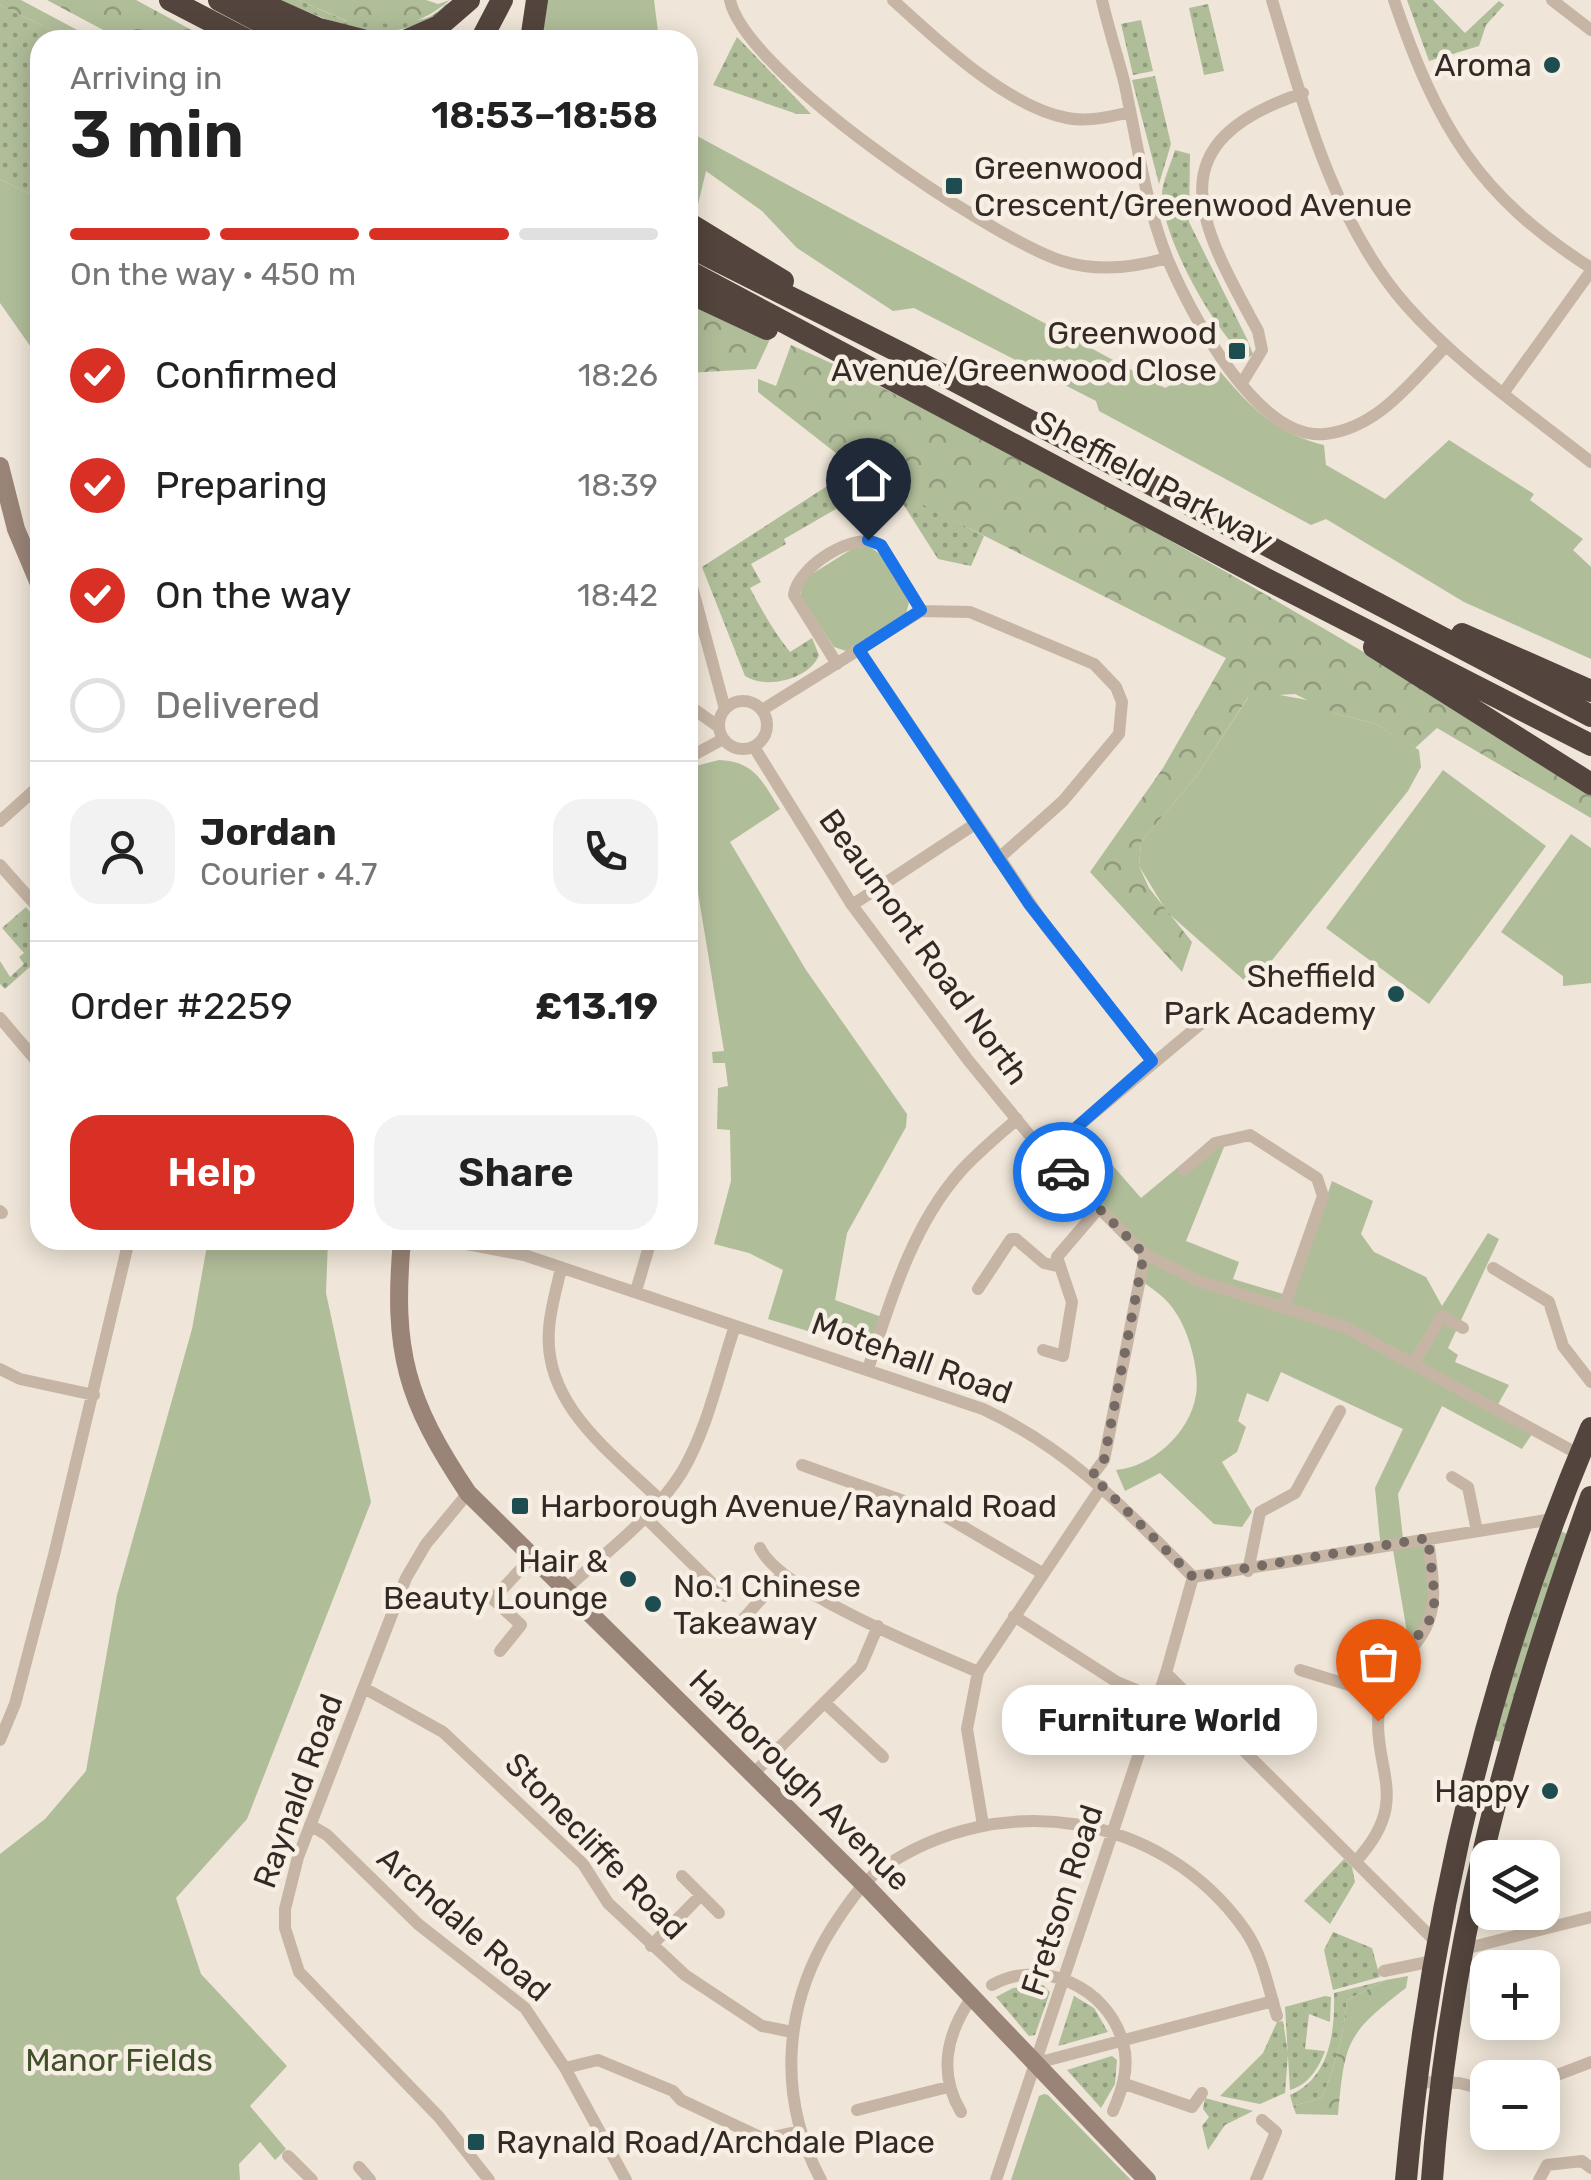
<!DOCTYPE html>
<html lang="en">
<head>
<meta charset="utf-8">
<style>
	:root { --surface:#fff; --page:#f2f2f2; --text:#222; --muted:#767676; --line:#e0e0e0; --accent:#d93025 }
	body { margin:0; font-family:Rubik,sans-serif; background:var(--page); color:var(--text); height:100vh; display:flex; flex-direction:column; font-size:38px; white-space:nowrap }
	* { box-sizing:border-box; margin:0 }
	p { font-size:32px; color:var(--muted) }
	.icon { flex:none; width:55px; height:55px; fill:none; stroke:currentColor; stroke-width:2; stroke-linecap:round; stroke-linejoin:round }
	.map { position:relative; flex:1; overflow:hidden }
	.drawer { position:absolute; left:30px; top:30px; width:668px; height:1220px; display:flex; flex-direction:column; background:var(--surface); border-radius:30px; box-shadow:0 5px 25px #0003 }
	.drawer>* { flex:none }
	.controls { position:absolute; left:1470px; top:1840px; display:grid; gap:20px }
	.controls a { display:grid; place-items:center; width:90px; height:90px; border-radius:20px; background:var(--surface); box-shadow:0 5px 25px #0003; font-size:50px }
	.pin { position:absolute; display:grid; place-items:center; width:85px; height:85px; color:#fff; margin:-102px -42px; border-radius:50% 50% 50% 0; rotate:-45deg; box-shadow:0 0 10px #0007 }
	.pin .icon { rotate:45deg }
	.courier { position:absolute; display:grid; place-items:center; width:100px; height:100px; margin:-50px; border:8px solid #1a73e8; border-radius:50%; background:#fff; color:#222; box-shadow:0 2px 12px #0007 }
	.bubble { position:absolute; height:70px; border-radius:30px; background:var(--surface); box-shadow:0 5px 25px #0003; font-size:32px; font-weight:600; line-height:70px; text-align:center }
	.summary em { font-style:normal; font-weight:600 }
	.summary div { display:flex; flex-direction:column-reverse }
	.summary { display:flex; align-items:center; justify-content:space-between; height:170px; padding:0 40px }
	h1 { font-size:65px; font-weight:600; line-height:75px }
	.bar { display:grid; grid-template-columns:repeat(4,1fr); gap:15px 10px; align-content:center; height:120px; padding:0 40px }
	.bar i { height:12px; border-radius:8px; background:var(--line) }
	.bar .selected { background:var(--accent) }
	.bar p { grid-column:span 4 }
	.line { display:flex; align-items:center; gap:25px; padding:0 40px; border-top:2px solid var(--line) }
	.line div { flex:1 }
	.round { display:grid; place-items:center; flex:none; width:105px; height:105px; border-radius:30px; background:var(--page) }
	ol { padding:0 40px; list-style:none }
	li { display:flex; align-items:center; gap:30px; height:110px }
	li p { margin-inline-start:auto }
	li .icon { padding:10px; border-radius:50%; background:var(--accent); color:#fff; stroke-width:4 }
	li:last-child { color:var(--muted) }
	li i { width:55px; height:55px; border:5px solid var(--line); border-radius:50% }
	.cta { display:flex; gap:20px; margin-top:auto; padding:20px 40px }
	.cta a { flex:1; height:115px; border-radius:30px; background:var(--accent); color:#fff; font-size:40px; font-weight:600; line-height:115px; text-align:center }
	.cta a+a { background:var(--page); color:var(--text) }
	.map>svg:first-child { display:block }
	.grass { fill:url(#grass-dots) }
	.forest { fill:url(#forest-crowns) }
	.park { fill:#b0bd99 }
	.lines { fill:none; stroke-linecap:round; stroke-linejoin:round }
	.street { stroke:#c6b5a5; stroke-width:12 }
	.secondary { stroke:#9a8477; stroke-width:18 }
	.highway { stroke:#53453d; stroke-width:22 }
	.done { stroke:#756b64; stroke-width:10; stroke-dasharray:0 18 }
	.route { stroke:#1a73e8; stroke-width:12 }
	.poi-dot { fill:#1e4d51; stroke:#f7efe4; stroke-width:4 }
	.labels { text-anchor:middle; stroke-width:9; stroke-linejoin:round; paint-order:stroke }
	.poi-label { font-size:32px; fill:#332a26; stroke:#f7efe4; text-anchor:end }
	.street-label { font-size:32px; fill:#332a26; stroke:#f7efe4 }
	.park-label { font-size:32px; fill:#414f2b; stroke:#f7efe4 }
</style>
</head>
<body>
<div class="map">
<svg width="1591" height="2180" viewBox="0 0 1591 2180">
	<defs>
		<pattern id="grass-dots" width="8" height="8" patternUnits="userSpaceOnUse" patternTransform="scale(2.5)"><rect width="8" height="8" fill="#b0bd99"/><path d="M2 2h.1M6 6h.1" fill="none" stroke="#909a7d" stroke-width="1.8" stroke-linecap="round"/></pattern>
		<pattern id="forest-crowns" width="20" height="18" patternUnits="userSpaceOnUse" patternTransform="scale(2.5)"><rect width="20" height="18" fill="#b0bd99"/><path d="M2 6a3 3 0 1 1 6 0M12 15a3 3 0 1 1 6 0" fill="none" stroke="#909a7d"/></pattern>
	</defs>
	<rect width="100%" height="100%" fill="#efe5d8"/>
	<!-- grass -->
	<path class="grass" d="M280 0H299L346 21C372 10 405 27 429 17 440 12 444 2 457 0 395 53 345 28 280 0Z
		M1407 0H1433L1465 33 1499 1 1504 5 1486 25 1479 46 1429 61Z
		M1208 4 1224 71 1204 75 1189 8Z
		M0 5 72 40H40V199L0 179Z
		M1141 20 1153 71 1133 75 1121 24Z
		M737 37 811 114H797L713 85Z
		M1155 76 1171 144 1159 184 1132 80Z
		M1175 150 1190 154 1189 222 1247 339 1253 354 1247 359C1215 332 1162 238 1162 195 1162 182 1171 164 1175 150Z
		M855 468 984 536 971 566 938 559 898 496 885 503 874 487 784 539 786 544 751 564 761 582 750 588C762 611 774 632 790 652L812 638 819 655C810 679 766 690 745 676L702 567Z
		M26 907 40 923V971L33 964 5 989 0 984V961L10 977 24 964 19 957 24 953 2 928Z
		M1557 1530 1568 1534 1500 1742 1489 1738Z
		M1344 1859 1352 1867 1355 1882 1330 1924 1304 1901Z
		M1333 1932 1372 1948 1380 1977 1333 1990 1324 1950Z
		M1386 1980 1347 2000C1345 2028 1334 2073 1321 2098L1293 2106 1290 2095C1330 2078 1335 2032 1334 1993Z
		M1043 1985 1050 1992 1035 2035 1029 2036 996 1997 1013 1988Z
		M1074 1996 1094 2008 1108 2032 1058 2046Z
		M1325 1996 1331 1997 1330 2022 1309 2014 1305 2049 1325 2051C1319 2068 1308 2085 1290 2090L1285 2007Z
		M1283 2021 1288 2054 1285 2093 1260 2104 1220 2096 1263 2053 1277 2022Z
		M1112 2056 1117 2060 1115 2084 1101 2108 1067 2070Z
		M1205 2098 1253 2111 1225 2125 1208 2150 1202 2126 1209 2117 1203 2109Z"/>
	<!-- forest -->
	<path class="forest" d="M0 0H21L96 40H72L0 5Z
		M47 0H136L210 40H122Z
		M299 0H426L438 4 450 0C432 15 413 26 388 24 372 22 362 14 347 21Z
		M688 300 771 337 756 369 688 373Z
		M791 345C870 379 945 420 1021 460 1216 562 1404 674 1591 790V818L1437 728 1415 748 1376 724 1334 713 1295 694 1248 697 1198 774 1141 842 1139 866 1149 888 1192 942 1182 972 1090 872 1163 768 1226 658 864 475 758 392V379L776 386Z
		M1408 1976 1406 1988C1346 2034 1345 2041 1338 2115L1296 2114 1293 2106 1321 2098C1334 2073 1345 2028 1347 2000L1386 1980Z"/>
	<!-- park -->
	<path class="park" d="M545 0H654L659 40H538Z
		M688 116 697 136 1165 388 1213 363C1246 402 1271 432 1324 445L1326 465 1385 499 1449 440 1534 494 1530 500 1583 539 1573 550 1591 567V659L1464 602 1326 519 1311 525 1099 411 1096 401 914 308 893 311 797 248 762 211 706 171 695 217 688 213Z
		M0 179 40 199V360L0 303Z
		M860 544C885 547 897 582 909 602L906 614 846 651 834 647 800 596 804 579Z
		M1257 691 1313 701 1334 713 1376 724 1419 750 1421 767 1408 791 1261 974 1246 982 1167 912 1139 866 1141 842 1198 774 1249 696Z
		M719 760C754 761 762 781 780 809L730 842 806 970 907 1114 906 1127 847 1233 835 1300 887 1319 864 1348 768 1319 783 1270 749 1253 714 1244 731 1181 730 1130 717 1129 718 1088 728 1086 725 1063H713L712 1052 724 1051 688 832V768Z
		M1443 770 1546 846 1429 1004 1326 928Z
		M1571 834 1591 848V983L1563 986V976L1501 932Z
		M1080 1128 1141 1198 1182 1164 1226 1142 1186 1241 1239 1262 1233 1279 1293 1297 1332 1181 1373 1201 1361 1234 1374 1252 1426 1277 1442 1306 1488 1233 1499 1239 1448 1348 1458 1355 1455 1362 1509 1385 1493 1413 1532 1434 1522 1449 1442 1406 1398 1494 1404 1547 1426 1543 1434 1595 1410 1650 1393 1550H1381L1375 1488 1403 1429 1281 1372 1268 1402 1247 1393 1238 1421 1246 1427 1237 1452 1222 1462 1252 1512 1242 1527 1214 1524 1160 1473 1125 1491 1116 1470C1152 1467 1190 1433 1196 1395 1200 1372 1189 1332 1176 1313 1168 1299 1155 1291 1142 1281L1146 1256 1051 1151Z
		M208 1240H328L326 1293 371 1502 247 1819 176 1898 201 1974 287 2066 250 2106 286 2149 275 2160 260 2142 239 2164 240 2180H0V1854L45 1819 86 1771 117 1595 192 1329Z
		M1044 2094 1048 2095 1131 2180H1011L1039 2096Z"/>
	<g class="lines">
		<!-- street -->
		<path class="street" d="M730 0C745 73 989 237 1062 261 1097 272 1133 268 1167 258
			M893 0C938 41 1006 106 1067 118 1088 122 1110 117 1130 112
			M1102 0C1108 27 1117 54 1124 81 1137 140 1145 204 1168 260 1190 312 1257 441 1325 434 1378 428 1411 382 1446 346
			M1272 0C1303 103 1333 222 1406 305 1460 366 1528 412 1591 462
			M1394 0C1437 126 1477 195 1591 268
			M1552 0 1591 30
			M1242 383 1262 350 1258 331C1199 223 1153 143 1303 93
			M1504 392 1591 271
			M688 572 725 709
			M859 650 1045 925 1152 1061
			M837 664 794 595C797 567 856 529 881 545L921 611
			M719 725a24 24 0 1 1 48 0a24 24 0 1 1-48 0Z
			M688 705 719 727
			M762 710 921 611 970 612 1094 664 1116 687 1122 702 1119 734 1063 801 998 859
			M754 747 852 905 968 1060 1045 1154 1145 1254 1199 1281 1345 1327 1580 1455
			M688 758 723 739
			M0 821 40 785
			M0 865 40 910
			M852 905 975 824
			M0 1018 40 1065
			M1045 1154 1215 1012
			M1184 1170 1215 1143 1250 1135 1317 1178 1323 1196 1284 1307
			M0 1211 2 1213
			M446 1240 524 1255 983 1409C1071 1450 1126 1510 1193 1577L1553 1519
			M561 1268C557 1288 550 1309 549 1330 543 1405 612 1453 660 1500
			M1493 1268 1549 1302 1563 1346 1591 1382
			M978 1289 1011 1239H1016L1044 1263 1057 1266
			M636 1291 651 1240
			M1043 1350 1063 1356 1072 1302 1057 1257 1098 1209
			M1413 1364 1442 1316 1463 1328
			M0 1369 20 1379 94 1395
			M868 1369C890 1302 912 1226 960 1172 977 1153 998 1136 1017 1119
			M802 1465 943 1515 1042 1573
			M1092 1476 1104 1460 1145 1254
			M1452 1477 1468 1487 1477 1531
			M468 1493 426 1544 406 1578 298 1857 285 1909V1928L299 1972 439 2117 489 2180
			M645 1517 725 1596
			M760 1548C781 1592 930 1651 978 1672
			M1248 1571 1260 1512 1295 1493 1340 1411
			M567 1588C606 1552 654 1517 682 1472 708 1428 719 1373 735 1326
			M1014 1616 1117 1682 1156 1698
			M732 1632 782 1575
			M500 1651 521 1625 493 1599 533 1556
			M1300 1670 1382 1695
			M1166 1673 1436 1942
			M364 1688 443 1732 583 1864 608 1903 685 1975 762 2026 792 2032
			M826 1704 883 1757
			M0 1740 15 1704 54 1555 129 1240
			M751 1776 861 1666 878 1626
			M310 1825 327 1835 418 1924 525 2008 565 2068 626 2180
			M983 1825 967 1729 978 1672 1102 1486
			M1356 1861C1418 1794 1364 1765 1382 1694 1388 1671 1403 1660 1416 1643 1442 1611 1432 1576 1428 1539
			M682 1876 719 1913
			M651 1946 701 1895
			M1460 1950 1591 1917
			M1384 1971 1433 1961
			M992 1985C1042 1957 1108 1987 1123 2043 1130 2067 1122 2090 1113 2111
			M1033 2064 1273 2001
			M565 2068 598 2060 673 2091 681 2100 764 2139 800 2131
			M1544 2080 1591 2062
			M1416 2082 1459 2083 1488 2090
			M1125 2084 1192 2107 1202 2093
			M857 2110 948 2087
			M961 2112C938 2073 946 2036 970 2000
			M288 2156 312 2180
			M359 2167 370 2180
			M821 2180C777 2097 783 2006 832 1928 845 1908 862 1882 881 1869 1000 1787 1162 1812 1245 1930 1263 1956 1268 1987 1277 2016
			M996 2180 1166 1673 1193 1577
			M1256 2180 1276 2132 1262 2120
			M1539 2180 1547 2165 1582 2161 1591 2168"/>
		<!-- secondary -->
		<path class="secondary" d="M0 466 16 529 40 586
			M402 1240C392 1352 406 1400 468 1493L865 1885 1147 2180"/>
		<!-- highway -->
		<path class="highway" d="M170 0 247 40
			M219 0 295 40
			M254 0 319 29 362 40
			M407 40 439 26 469 0
			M481 40 502 0
			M531 40 537 0
			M688 223 783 281
			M688 246 909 357 1591 716
			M688 271 1266 579 1591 745
			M688 292 767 329
			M1462 634 1591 691
			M1374 647 1591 784
			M1406 2180C1429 1921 1489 1668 1591 1428
			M1432 2180C1449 1942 1511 1720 1591 1497"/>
	</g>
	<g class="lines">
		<!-- done -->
		<path class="done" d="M1063 1172 1144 1254 1104 1460 1092 1476 1193 1577 1428 1538 1435 1599 1431 1618 1388 1676 1378 1721"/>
		<!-- route -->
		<path class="route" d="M868 540 881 545 921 610 859 650 1029 904 1152 1061 1046 1154 1063 1172"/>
	</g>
	<!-- markers -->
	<g class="poi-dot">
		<circle cx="1552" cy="65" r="10"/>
		<rect x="944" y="176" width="20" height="20" rx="5"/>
		<rect x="1227" y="341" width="20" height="20" rx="5"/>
		<circle cx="1396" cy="994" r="10"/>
		<rect x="510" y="1496" width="20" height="20" rx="5"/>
		<circle cx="628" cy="1579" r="10"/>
		<circle cx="653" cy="1604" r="10"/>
		<circle cx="1550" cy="1791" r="10"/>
		<rect x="466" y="2132" width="20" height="20" rx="5"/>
	</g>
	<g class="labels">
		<!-- poi labels -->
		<g class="poi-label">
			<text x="1532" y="76">Aroma</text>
			<text x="974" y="179" text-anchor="start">Greenwood<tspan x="974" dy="37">Crescent/Greenwood Avenue</tspan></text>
			<text x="1217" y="344">Greenwood<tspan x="1217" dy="37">Avenue/Greenwood Close</tspan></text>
			<text x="1376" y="987">Sheffield<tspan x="1376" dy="37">Park Academy</tspan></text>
			<text x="540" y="1517" text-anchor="start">Harborough Avenue/Raynald Road</text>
			<text x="608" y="1572">Hair &amp;<tspan x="608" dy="37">Beauty Lounge</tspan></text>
			<text x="673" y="1597" text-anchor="start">No.1 Chinese<tspan x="673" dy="37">Takeaway</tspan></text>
			<text x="1530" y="1802">Happy</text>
			<text x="496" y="2153" text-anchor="start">Raynald Road/Archdale Place</text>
		</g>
		<!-- street labels -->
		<g class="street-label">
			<text transform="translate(1154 481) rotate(28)" y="11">Sheffield Parkway</text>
			<text transform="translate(924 947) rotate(54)" y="11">Beaumont Road North</text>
			<text transform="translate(912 1358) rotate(20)" y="11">Motehall Road</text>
			<text transform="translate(800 1780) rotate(45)" y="11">Harborough Avenue</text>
			<text transform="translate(298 1791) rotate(-70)" y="11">Raynald Road</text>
			<text transform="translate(596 1846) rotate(46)" y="11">Stonecliffe Road</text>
			<text transform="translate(1062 1900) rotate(-72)" y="11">Fretson Road</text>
			<text transform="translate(464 1924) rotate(41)" y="11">Archdale Road</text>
		</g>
		<!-- park labels -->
		<g class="park-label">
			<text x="119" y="2071">Manor Fields</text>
		</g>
	</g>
</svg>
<div class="controls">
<a><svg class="icon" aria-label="layers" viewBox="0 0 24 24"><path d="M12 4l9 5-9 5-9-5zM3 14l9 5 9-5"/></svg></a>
<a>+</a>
<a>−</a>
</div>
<div class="pin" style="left:1378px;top:1721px;background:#ea580c"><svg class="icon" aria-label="bag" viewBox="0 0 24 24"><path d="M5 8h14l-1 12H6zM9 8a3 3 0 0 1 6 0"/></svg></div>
<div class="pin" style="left:868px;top:540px;background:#1f2937"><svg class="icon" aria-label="home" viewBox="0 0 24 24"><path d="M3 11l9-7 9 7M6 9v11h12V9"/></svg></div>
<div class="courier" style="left:1063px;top:1172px"><svg class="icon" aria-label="car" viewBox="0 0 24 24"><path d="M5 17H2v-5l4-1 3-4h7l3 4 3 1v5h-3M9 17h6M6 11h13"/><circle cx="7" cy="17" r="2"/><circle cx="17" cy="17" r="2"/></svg></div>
<div class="bubble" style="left:1002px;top:1685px;width:315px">Furniture World</div>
<section class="drawer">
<div class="summary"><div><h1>3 min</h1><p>Arriving in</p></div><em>18:53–18:58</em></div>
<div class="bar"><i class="selected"></i><i class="selected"></i><i class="selected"></i><i></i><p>On the way · 450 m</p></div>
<ol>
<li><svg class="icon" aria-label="check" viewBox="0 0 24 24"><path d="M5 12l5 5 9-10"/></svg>Confirmed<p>18:26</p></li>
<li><svg class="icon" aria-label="check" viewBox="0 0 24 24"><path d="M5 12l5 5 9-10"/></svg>Preparing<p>18:39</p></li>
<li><svg class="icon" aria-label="check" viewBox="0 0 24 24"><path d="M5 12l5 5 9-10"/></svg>On the way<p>18:42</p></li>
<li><i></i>Delivered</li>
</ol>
<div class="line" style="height:180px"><a class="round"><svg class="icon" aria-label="person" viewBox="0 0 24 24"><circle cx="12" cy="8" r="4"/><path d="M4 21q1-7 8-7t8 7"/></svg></a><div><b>Jordan</b><p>Courier · 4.7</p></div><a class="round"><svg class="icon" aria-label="phone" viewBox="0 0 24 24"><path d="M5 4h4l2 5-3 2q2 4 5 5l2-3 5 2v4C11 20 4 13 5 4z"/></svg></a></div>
<div class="line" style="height:130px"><div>Order #2259</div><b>£13.19</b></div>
<div class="cta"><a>Help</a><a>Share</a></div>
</section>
</div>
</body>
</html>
